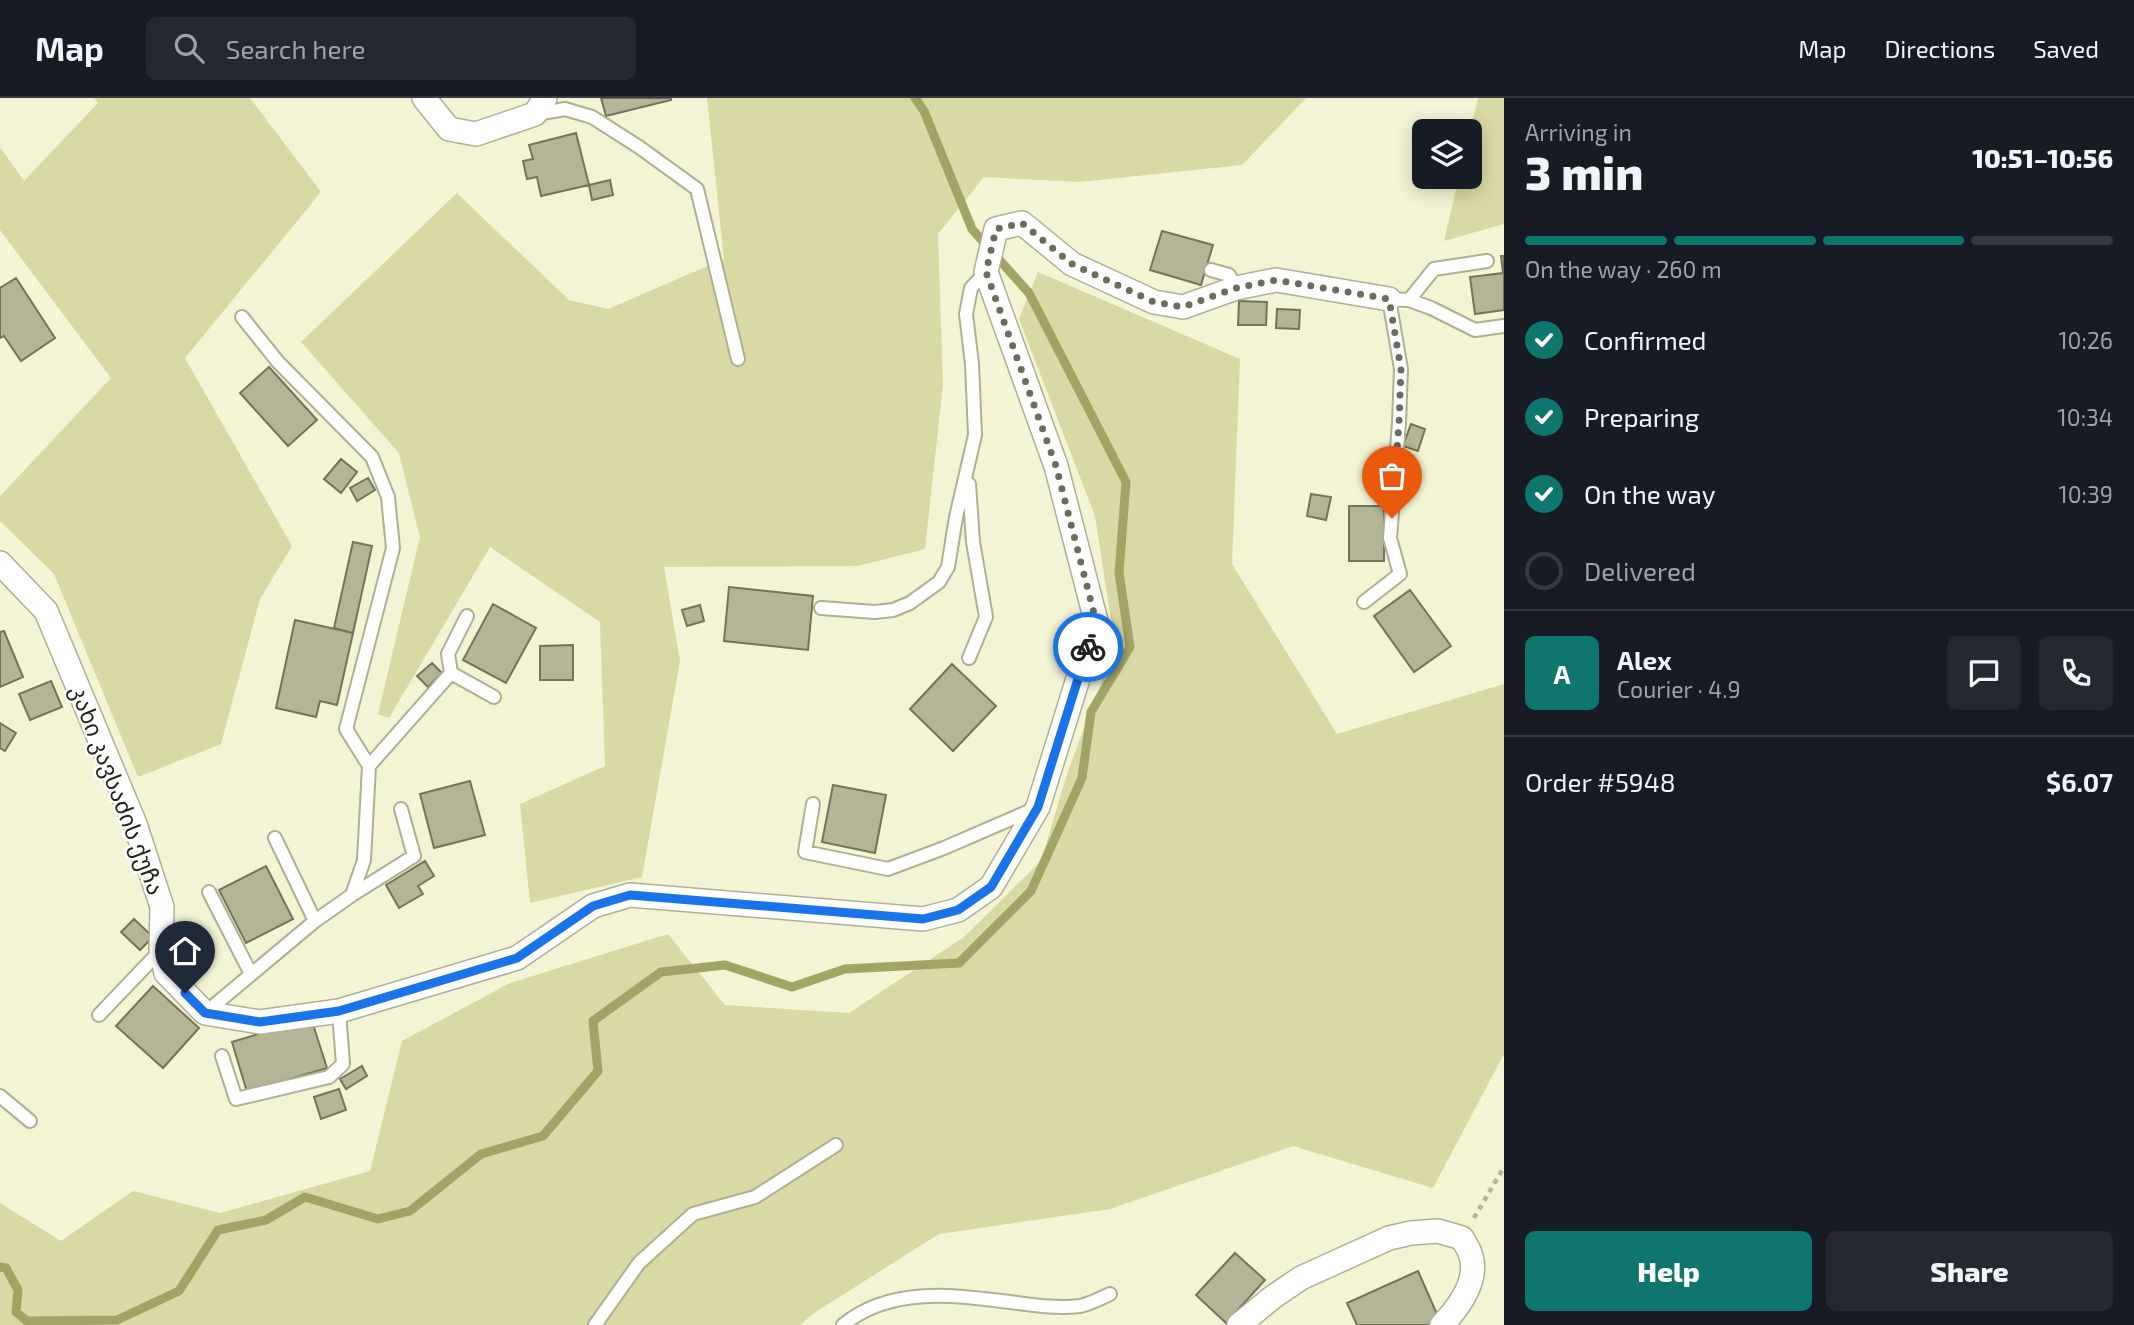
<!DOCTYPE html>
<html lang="en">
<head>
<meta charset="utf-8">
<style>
	:root { --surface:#171b24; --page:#242831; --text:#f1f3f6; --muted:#9ea1a6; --line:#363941; --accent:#0f766e }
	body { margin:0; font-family:"Exo 2","Noto Sans Georgian",sans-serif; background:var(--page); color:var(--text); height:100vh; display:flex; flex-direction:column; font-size:26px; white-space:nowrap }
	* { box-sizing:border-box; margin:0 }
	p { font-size:23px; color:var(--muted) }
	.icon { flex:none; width:38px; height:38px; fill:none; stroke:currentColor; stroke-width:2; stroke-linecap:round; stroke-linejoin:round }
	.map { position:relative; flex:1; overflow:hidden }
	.drawer { display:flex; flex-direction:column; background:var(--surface); width:630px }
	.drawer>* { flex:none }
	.buttons { position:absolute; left:1412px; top:21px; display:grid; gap:14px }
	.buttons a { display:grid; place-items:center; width:70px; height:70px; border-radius:10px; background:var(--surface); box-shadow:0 4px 18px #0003; font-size:35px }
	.pin { position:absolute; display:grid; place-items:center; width:60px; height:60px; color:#fff; margin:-72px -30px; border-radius:50% 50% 50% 0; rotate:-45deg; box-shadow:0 0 7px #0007 }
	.pin .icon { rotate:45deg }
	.courier { position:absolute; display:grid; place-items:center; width:70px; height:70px; margin:-35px; border:5px solid #1a73e8; border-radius:50%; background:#fff; color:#222; box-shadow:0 2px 9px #0007 }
	.summary em { font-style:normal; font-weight:800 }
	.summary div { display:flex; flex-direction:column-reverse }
	.summary { display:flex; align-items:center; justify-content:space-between; height:119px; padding:0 21px }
	h1 { font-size:46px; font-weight:800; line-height:52px }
	.bar { display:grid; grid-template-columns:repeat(4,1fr); gap:10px 7px; align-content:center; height:84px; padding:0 21px }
	.bar i { height:9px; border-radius:5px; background:var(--line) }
	.bar .on { background:var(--accent) }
	.bar p { grid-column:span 4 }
	.line { display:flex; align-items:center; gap:18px; padding:0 21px; border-top:2px solid var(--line) }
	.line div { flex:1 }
	.round { display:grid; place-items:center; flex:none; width:74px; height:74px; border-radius:10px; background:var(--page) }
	ol { padding:0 21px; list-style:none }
	li { display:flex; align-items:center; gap:21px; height:77px }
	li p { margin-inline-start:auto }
	li .icon { padding:7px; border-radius:50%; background:var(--accent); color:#fff; stroke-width:4 }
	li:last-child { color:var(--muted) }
	li i { width:38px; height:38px; border:4px solid var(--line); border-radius:50% }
	.cta { display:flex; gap:14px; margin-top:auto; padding:14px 21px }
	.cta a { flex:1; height:80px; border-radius:10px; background:var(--accent); color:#fff; font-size:28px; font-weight:800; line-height:80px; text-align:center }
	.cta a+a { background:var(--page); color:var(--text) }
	header { display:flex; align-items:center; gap:42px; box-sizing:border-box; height:98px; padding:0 35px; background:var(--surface); border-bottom:2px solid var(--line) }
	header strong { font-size:33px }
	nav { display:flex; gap:38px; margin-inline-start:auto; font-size:24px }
	.search { width:490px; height:63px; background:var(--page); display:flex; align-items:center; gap:18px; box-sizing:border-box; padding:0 24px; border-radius:10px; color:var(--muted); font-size:26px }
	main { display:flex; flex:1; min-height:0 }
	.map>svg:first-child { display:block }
	.green { fill:#d8d9a4 }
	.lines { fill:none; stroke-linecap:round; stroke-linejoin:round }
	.stream { stroke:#a3a366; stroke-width:9 }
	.building { fill:#b4b496; stroke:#747458; stroke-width:2 }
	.service-casing { stroke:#afb092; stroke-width:16 }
	.minor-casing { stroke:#afb092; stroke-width:26 }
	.path { stroke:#b4b49b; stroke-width:4.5; stroke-dasharray:5 5; stroke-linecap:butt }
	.service { stroke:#fff; stroke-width:12 }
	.minor { stroke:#fff; stroke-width:23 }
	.done { stroke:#6c6c5a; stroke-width:7; stroke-dasharray:0 12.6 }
	.route { stroke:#1a73e8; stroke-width:9 }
	.labels { text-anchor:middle; stroke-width:5; stroke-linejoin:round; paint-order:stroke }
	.street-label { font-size:23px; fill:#232318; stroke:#fff }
</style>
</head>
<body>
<header>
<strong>Map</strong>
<div class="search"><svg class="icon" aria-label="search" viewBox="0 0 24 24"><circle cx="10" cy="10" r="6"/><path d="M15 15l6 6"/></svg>Search here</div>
<nav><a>Map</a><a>Directions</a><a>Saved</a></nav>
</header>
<main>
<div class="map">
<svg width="1504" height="1227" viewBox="0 0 1504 1227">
	<rect width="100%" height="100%" fill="#f3f4d4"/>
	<!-- green -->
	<path class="green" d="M94 0H250L321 94 185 260 292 448 260 501 221 646 138 679 54 476 0 423V398L111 280 0 132V49L24 83 98 5Z
		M707 0H1306L1242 67 1079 84 984 79 938 136 943 286 925 451 858 468 664 469 680 563 642 779 530 805 520 706 605 668 600 524 490 449 389 620 378 616 420 439 399 355 301 244 457 95 569 202 608 211 724 161Z
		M1478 0H1504V126L1444 143 1459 79H1470V33Z
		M1038 174 1240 261 1232 466 1337 636 1504 586V956L1433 1090 1293 1048 1110 1111 939 1136 814 1215 800 1227H0V1105L61 1143 133 1093 220 1115 370 1073 402 943 510 885 668 836 725 907 849 915 964 839 1041 763 1068 673 1115 548 1095 418 1019 221Z"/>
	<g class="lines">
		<!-- stream -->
		<path class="stream" d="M0 1169 6 1170 18 1192 16 1214 27 1223 117 1222 179 1193 218 1132 266 1122 305 1099 378 1121 410 1113 481 1056 543 1038 598 973 593 923 661 874 725 867 792 889 845 871 959 865 1031 793 1082 680 1091 614 1130 549 1119 475 1126 384 1029 195 972 131 924 13 915 0"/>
	</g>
	<!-- building -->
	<path class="building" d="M601 0H671V2L606 18Z
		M576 35 589 87 541 98 537 79 527 81 523 63 533 61 529 47Z
		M610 82 613 97 592 102 589 87Z
		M1162 133 1213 147 1201 187 1150 172Z
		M1501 158H1504V212L1475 216 1470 179 1503 175Z
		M16 180 55 240 21 263 4 238 0 240V190Z
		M1239 203 1267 204 1266 227H1238Z
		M1277 211 1300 212 1299 231 1276 230Z
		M269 269 317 322 288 348 240 295Z
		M1411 326 1425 331 1418 353 1403 348Z
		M341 361 357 374 341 395 324 381Z
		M368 380 375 392 357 403 350 390Z
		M1311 396 1331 399 1326 422 1307 418Z
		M1349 408H1384V463H1349Z
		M353 444 372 448 353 535 334 530Z
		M729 489 813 498 808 552 724 543Z
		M1410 492 1451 548 1414 574 1374 518Z
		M493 506 536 530 506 585 463 562Z
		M700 507 704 523 687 528 682 512Z
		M295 522 353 535 337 607 320 603 316 619 276 610Z
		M4 533 23 579 0 589V534Z
		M573 547V582H540V548Z
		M432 565 442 575 428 589 417 578Z
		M952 566 996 608 953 653 910 611Z
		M51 583 62 609 30 622 19 596Z
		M0 625 16 635 5 653 0 650Z
		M470 683 485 737 434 750 420 696Z
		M833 687 886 697 875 755 822 744Z
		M425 763 434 778 418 788 423 796 399 810 386 787Z
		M266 768 293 821 246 845 219 792Z
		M134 821 153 839 140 852 121 834Z
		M153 888 199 930 163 970 116 928Z
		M311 920 327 970 247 994 232 944Z
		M362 968 367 978 346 991 340 981Z
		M339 991 346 1012 321 1021 314 999Z
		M1235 1155 1265 1182 1226 1225 1196 1197Z
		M1418 1173 1440 1223 1430 1227H1357L1347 1205Z"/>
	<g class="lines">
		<defs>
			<path id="service" d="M536 16 565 11 592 19 639 49 697 91 738 261
				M1211 172 1229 177 1236 190
				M1409 202 1434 171 1487 163
				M1364 504 1400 476 1390 440 1399 325 1401 271 1389 201 1409 202 1431 210 1475 232 1504 228
				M821 510 875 514 893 512 910 505 939 484 948 469 956 419 975 337 972 266 966 216 971 190 986 174
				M969 560 986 519 973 444 969 386
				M451 575 494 599
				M369 668 451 575 448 556 467 518
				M813 706 805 754 888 771 944 750 1034 711
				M275 740 315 823
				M209 794 251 876
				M352 797 414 758 401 711
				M205 915 315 823 352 797 364 762 369 668 346 631 393 450 388 399 372 359 278 264 242 219
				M99 917 161 852
				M222 958 236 1001 329 979 343 966 339 913
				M0 998 30 1023
				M595 1227 639 1165 693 1116 755 1099 836 1047
				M843 1227C890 1188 953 1197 1010 1204 1033 1207 1056 1211 1080 1208 1090 1206 1101 1200 1110 1196"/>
			<path id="minor" d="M424 0 449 31 476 36 535 16 545 0
				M0 465 46 513 135 726 162 809 161 852 166 875 205 915 260 924 339 913 517 860 593 808 630 797 923 821 958 812 991 789 1038 709 1096 523 1056 368 986 174 996 131 1022 125 1072 166 1154 204 1183 209 1236 190 1276 182 1389 201
				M1239 1227 1273 1199 1301 1180 1389 1140 1411 1135 1438 1133 1462 1140C1465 1145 1468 1150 1470 1155 1480 1181 1459 1209 1442 1227"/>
		</defs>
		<!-- service casing -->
		<use href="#service" class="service-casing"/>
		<!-- minor casing -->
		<use href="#minor" class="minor-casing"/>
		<!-- path -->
		<path class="path" d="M1474 1120 1504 1069"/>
		<!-- service -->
		<use href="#service" class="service"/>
		<!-- minor -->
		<use href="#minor" class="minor"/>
	</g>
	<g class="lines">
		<!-- done -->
		<path class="done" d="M1088 549 1096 523 1056 368 986 174 996 131 1022 125 1072 166 1154 204 1183 209 1236 190 1276 182 1389 201 1401 271 1399 325 1392 420"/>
		<!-- route -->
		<path class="route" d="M185 895 205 915 260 924 339 913 517 860 593 808 630 797 923 821 958 812 991 789 1038 709 1088 549"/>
	</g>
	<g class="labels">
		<!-- street labels -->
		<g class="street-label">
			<text transform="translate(117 692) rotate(69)" y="8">კახი კავსაძის ქუჩა</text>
		</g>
	</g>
</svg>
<div class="buttons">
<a><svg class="icon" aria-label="layers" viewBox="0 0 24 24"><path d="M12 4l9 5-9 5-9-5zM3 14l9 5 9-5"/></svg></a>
</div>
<div class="pin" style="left:1392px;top:420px;background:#ea580c"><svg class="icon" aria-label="bag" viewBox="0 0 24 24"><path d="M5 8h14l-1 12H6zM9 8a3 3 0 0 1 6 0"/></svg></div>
<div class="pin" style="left:185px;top:895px;background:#1f2937"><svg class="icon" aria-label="home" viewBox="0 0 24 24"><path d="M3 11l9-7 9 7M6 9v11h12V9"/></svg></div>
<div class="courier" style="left:1088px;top:549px"><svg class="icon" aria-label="bike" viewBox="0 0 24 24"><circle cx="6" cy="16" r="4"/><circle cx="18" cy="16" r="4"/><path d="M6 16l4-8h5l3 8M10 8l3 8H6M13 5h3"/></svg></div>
</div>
<section class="drawer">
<div class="summary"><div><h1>3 min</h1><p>Arriving in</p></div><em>10:51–10:56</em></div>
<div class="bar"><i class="on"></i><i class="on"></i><i class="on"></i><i></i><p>On the way · 260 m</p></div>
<ol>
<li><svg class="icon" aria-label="check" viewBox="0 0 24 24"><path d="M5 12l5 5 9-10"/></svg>Confirmed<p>10:26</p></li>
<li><svg class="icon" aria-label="check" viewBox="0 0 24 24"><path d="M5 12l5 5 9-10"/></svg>Preparing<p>10:34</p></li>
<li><svg class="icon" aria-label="check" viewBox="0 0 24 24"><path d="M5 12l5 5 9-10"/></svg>On the way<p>10:39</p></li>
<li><i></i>Delivered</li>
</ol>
<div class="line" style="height:126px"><b class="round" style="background:var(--accent);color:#fff">A</b><div><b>Alex</b><p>Courier · 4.9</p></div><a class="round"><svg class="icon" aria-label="chat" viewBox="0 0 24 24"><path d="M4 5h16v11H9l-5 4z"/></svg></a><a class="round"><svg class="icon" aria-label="phone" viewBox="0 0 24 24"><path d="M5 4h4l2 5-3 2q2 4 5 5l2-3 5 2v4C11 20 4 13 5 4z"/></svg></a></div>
<div class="line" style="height:91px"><div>Order #5948</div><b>$6.07</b></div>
<div class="cta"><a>Help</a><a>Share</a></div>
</section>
</main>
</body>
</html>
